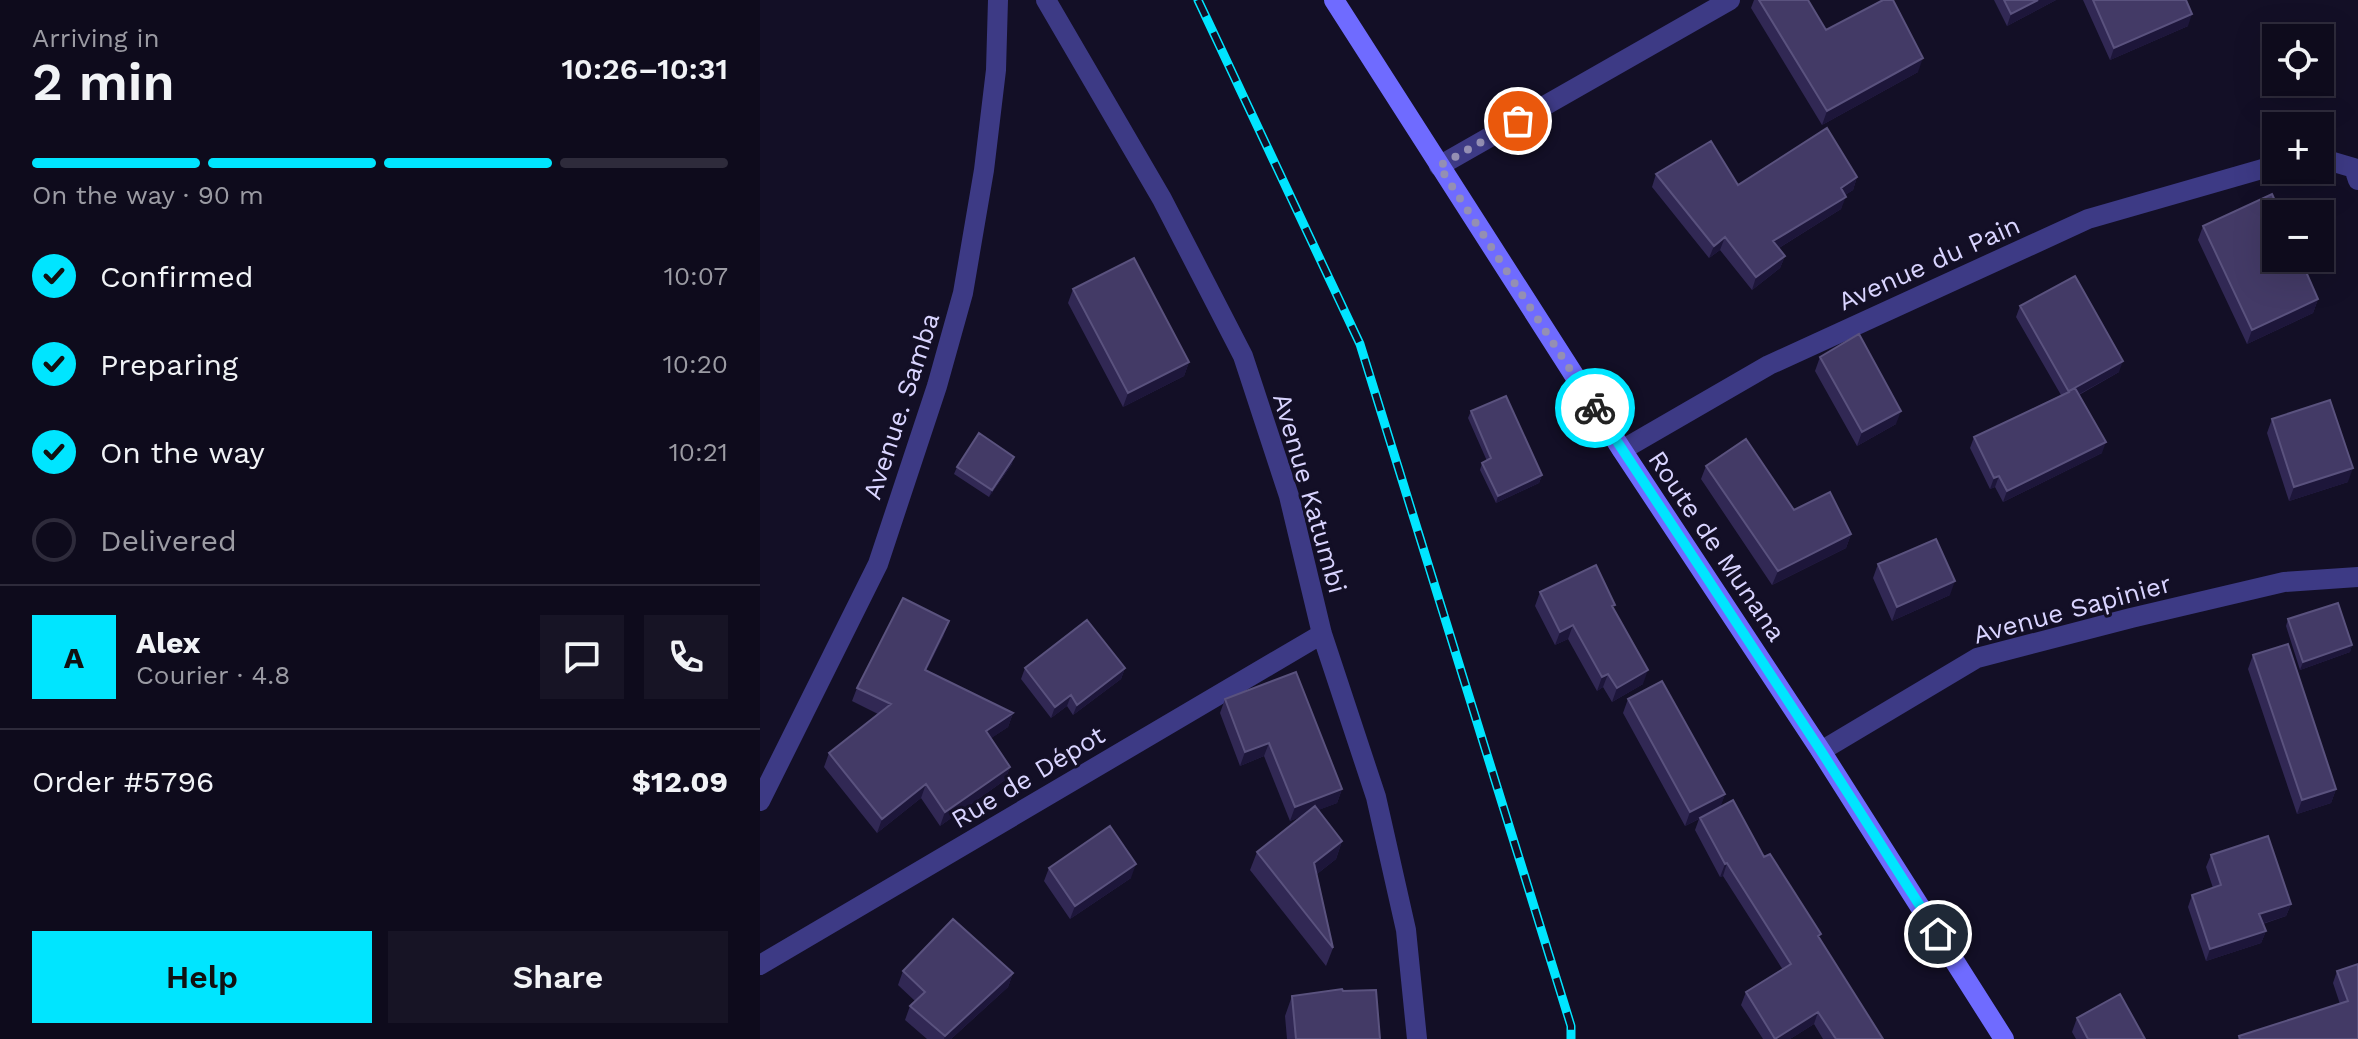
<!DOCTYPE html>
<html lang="en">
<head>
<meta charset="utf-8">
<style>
	:root { --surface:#0e0b1c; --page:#171425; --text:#f1f3f6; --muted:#9b9ba3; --line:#2e2b3b; --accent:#00e5ff }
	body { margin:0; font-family:"Work Sans",sans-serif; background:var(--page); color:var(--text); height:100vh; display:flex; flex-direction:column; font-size:30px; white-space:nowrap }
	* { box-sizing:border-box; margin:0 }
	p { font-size:26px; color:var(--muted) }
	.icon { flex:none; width:44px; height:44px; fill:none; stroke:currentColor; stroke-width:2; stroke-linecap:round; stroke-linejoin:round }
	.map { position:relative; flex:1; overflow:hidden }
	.panel { display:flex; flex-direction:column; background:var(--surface); width:760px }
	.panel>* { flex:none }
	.tools { position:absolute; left:1502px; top:24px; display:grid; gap:16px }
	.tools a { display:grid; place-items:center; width:72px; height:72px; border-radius:0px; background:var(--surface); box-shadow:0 8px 32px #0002,0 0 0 2px var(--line); font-size:40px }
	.pin { position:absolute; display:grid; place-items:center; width:68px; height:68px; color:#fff; margin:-34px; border:4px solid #fff; border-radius:50%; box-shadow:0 2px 8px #0007 }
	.courier { position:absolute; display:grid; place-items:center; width:80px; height:80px; margin:-40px; border:6px solid #00e5ff; border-radius:50%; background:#fff; color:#222; box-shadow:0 2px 10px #0007 }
	.head em { font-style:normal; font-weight:600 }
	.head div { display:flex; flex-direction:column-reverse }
	.head { display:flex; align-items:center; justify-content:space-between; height:136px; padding:0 32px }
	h1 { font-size:52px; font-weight:600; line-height:60px }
	.bar { display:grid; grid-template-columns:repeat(4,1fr); gap:12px 8px; align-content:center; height:96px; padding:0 32px }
	.bar i { height:10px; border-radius:6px; background:var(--line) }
	.bar .selected { background:var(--accent) }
	.bar p { grid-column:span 4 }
	.line { display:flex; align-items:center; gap:20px; padding:0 32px; border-top:2px solid var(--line) }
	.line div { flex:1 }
	.round { display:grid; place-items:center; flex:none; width:84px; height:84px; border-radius:0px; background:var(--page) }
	ol { padding:0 32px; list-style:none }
	li { display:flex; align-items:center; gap:24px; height:88px }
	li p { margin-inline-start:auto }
	li .icon { padding:8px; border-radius:50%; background:var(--accent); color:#111; stroke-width:4 }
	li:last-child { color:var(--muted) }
	li i { width:44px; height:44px; border:4px solid var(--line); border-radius:50% }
	.primary-button { display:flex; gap:16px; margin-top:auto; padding:16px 32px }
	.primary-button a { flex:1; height:92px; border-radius:0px; background:var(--accent); color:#111; font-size:32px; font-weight:600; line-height:92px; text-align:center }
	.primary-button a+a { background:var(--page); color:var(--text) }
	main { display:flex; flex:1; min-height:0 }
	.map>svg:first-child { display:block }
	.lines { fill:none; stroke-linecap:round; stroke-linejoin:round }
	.minor { stroke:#3d3a85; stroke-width:20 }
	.tertiary { stroke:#3d3a85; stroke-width:20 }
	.secondary { stroke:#6f6bff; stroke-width:20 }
	.rail-casing { stroke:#00e5ff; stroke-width:9 }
	.rail { stroke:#130f26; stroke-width:6; stroke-dasharray:18; stroke-linecap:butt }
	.wall { fill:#312854 }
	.shaded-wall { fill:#1d163a }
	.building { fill:#433a66; stroke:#5a527e; stroke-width:2 }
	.done { stroke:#948fb3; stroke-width:8; stroke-dasharray:0 14.4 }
	.route { stroke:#00e5ff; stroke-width:10 }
	.labels { text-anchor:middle; stroke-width:6; stroke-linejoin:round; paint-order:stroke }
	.street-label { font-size:26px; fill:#d9d4ff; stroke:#130f26 }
</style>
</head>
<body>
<main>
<section class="panel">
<div class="head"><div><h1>2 min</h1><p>Arriving in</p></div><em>10:26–10:31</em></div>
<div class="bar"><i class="selected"></i><i class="selected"></i><i class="selected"></i><i></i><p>On the way · 90 m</p></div>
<ol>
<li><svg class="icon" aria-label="check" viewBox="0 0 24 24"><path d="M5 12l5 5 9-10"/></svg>Confirmed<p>10:07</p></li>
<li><svg class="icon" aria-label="check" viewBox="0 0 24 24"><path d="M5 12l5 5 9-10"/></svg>Preparing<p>10:20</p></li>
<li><svg class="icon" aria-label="check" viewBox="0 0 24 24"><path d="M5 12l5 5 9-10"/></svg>On the way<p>10:21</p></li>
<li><i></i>Delivered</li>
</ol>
<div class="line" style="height:144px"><b class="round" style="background:var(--accent);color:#111">A</b><div><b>Alex</b><p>Courier · 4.8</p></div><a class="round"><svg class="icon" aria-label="chat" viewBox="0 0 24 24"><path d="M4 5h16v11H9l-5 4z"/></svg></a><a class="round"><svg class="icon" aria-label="phone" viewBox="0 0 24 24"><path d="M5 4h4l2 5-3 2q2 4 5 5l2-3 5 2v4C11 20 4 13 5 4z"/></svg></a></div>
<div class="line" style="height:104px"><div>Order #5796</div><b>$12.09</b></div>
<div class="primary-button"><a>Help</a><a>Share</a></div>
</section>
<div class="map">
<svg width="1598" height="1039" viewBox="0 0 1598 1039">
	<rect width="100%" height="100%" fill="#130f26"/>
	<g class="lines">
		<!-- minor -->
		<path class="minor" d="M286 0 402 199 483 356 529 496 562 634 616 797 646 930 657 1039
			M1560 158 1594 168 1598 180
			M679 166 970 0
			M862 450 1009 365 1328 219 1516 165
			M1061 751 1217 658 1371 618 1524 582 1598 577
			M0 965 562 634"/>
		<!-- tertiary -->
		<path class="tertiary" d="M0 801 118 564 177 386 203 293 224 170 236 70 238 0"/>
		<!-- secondary -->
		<path class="secondary" d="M574 0 862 450 1061 751 1244 1039"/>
		<defs>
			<path id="rail" d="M438 0 600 344 811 1026V1039"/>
		</defs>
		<!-- rail casing -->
		<use href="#rail" class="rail-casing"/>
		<!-- rail -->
		<use href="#rail" class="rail"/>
	</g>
	<!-- wall -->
	<path class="wall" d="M994 0H1048L1066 30 1158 72 1062 125 991 8Z
		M1234 0H1296L1247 26Z
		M1323 0H1426L1428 26 1350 60Z
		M896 174 978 185 1097 177 1093 190 1085 195 1081 209 1019 248 1025 256 1020 268 992 290 960 250 949 258 892 187Z
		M1443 226 1558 299 1553 313 1487 344 1438 240Z
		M313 289 429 362 424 376 363 407 308 303Z
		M1260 306 1359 372 1319 395 1342 453 1243 502 1235 487 1230 489 1210 448 1214 437 1301 395 1256 317Z
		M1060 357 1136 424 1097 446 1055 371Z
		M711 411 782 475 779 483 736 503 720 470 722 463 727 461 708 418Z
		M1512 419 1588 482 1529 501 1507 433Z
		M252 464 229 497 194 474 197 467Z
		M946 466 1034 510 1091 534 1086 548 1012 585 941 479Z
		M1118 564 1190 595 1132 621 1113 578Z
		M780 592 854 610 883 684 852 702 843 687 837 691 808 639 795 645 775 606Z
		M1528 619 1592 645 1590 652 1540 670 1526 626Z
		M184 635 166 670 253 713 248 727 231 738 250 767 245 780 180 826 161 798 117 833 64 767 69 753 118 714 92 701 97 688Z
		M1493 655 1576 789 1571 803 1537 814 1488 669Z
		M265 668H365L361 679 313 715 307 706 291 718 261 679Z
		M465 699 582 789 577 803 558 810 582 841 576 859 557 874 573 948 566 966 490 870 497 852 542 816 530 821 504 756 480 766 460 713Z
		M868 699 965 794 960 807 1004 857 1059 938 1123 1039H1063L1054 1024 1030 1039H1003L981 1005 986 992 1023 970 963 876 960 877 935 830 939 819 925 826 863 713Z
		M1451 855 1531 904 1526 916 1503 924 1506 931 1501 943 1446 961 1428 907 1432 895 1453 888 1446 867Z
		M289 868 371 878 310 919 284 881Z
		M1598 964V1039H1478L1479 1036 1580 1004 1573 983 1577 971Z
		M143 971 253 973 248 987 191 1039H167L145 1020 150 1006 155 1001 138 985Z
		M583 991 620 1039H527L525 1016 532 996Z
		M1317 1018 1385 1039H1316L1312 1032Z"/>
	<!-- shaded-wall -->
	<path class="shaded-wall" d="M1278 0H1296L1247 26 1251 14Z
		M1432 14 1428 26 1350 60 1354 48Z
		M1163 58 1158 72 1062 125 1067 111Z
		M1097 177 1093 190 1076 201 1081 188Z
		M1086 197 1081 209 1009 254 1013 241Z
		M965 237 960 250 949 258 954 246Z
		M1025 256 1020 268 992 290 996 277Z
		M1558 299 1553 313 1487 344 1492 330Z
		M1363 361 1359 372 1305 402 1309 391Z
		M429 362 424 376 363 407 368 393Z
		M1141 411 1136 424 1097 446 1102 432Z
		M1346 442 1342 453 1243 502 1247 491Z
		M254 457 252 464 229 497 232 490Z
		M1593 468 1588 482 1529 501 1534 487Z
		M782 475 779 483 736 503 738 496Z
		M1239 476 1235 487 1230 489 1234 478Z
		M1091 534 1086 548 1012 585 1018 571Z
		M1195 581 1190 595 1132 621 1137 607Z
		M189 621 184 635 160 684 165 670Z
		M813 625 808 639 795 645 800 632Z
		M1592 645 1590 652 1540 670 1543 662Z
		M365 668 361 679 313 715 317 705Z
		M888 670 883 684 852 702 857 688Z
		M848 674 843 687 837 691 842 677Z
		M311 695 307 706 291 718 295 707Z
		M253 713 248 727 221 745 226 731Z
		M509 743 504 756 480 766 485 752Z
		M250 767 245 780 180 826 185 812Z
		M166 784 161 798 117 833 122 819Z
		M582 789 577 803 530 821 535 807Z
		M1576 789 1571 803 1537 814 1542 800Z
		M965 794 960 808 925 826 930 812Z
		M582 841 576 859 548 881 554 863Z
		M967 863 963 876 960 877 965 864Z
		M376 864 371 878 310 919 315 906Z
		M1531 904 1526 916 1495 926 1499 914Z
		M1506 931 1501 943 1446 961 1450 949Z
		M253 973 248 987 191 1039H184L185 1036Z
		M1058 1012 1054 1024 1030 1039H1015Z"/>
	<!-- building -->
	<path class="building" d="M999 0H1048L1066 30 1123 0H1133L1163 58 1067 111Z
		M1244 0H1278L1251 14Z
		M1333 0H1426L1432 14 1354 48Z
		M1067 128 1097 177 1081 188 1086 197 1013 241 1025 256 996 277 965 237 954 246 896 174 951 141 978 185Z
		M1512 194 1521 214H1516V258H1540L1558 299 1492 330 1443 226Z
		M374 258 429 362 368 393 313 289Z
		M1315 276 1363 361 1309 391 1315 388 1346 442 1247 491 1239 476 1234 478 1214 437 1309 392 1260 306Z
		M1099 334 1141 411 1102 432 1060 357Z
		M746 396 782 475 738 496 722 463 731 458 711 411Z
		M1570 400 1593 468 1534 487 1512 419Z
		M219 433 254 457 232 490 197 467Z
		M986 439 1034 510 1070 492 1091 534 1018 571 946 466Z
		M1176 539 1195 581 1137 607 1118 564Z
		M836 565 855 605 852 606 888 670 857 688 848 674 842 677 813 625 800 632 780 592Z
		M143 598 189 621 165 670 253 713 226 731 250 767 185 812 166 784 122 819 69 753 131 704 97 688Z
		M1578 603 1592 645 1543 662 1528 619Z
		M327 620 365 668 317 705 311 695 295 707 265 668Z
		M1528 644 1576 789 1542 800 1493 655Z
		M536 672 582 789 535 807 509 743 485 752 465 699Z
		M902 681 965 794 930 812 868 699Z
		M973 800 1004 857 1010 854 1061 934 1058 936 1123 1039H1076L1058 1012 1015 1039 986 992 1031 964 967 863 965 864 940 818Z
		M555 806 582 841 554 863 573 948 497 852Z
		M350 826 376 864 315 906 289 868Z
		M1508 836 1531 904 1499 914 1506 931 1450 949 1432 895 1461 885 1451 855Z
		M193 919 253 973 185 1036 150 1006 165 992 143 971Z
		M1598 964V1039H1480L1479 1036 1588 1001 1577 971Z
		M582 989 583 991 616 990 620 1039H536L532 996Z
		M1360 994 1385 1039H1328L1317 1018Z"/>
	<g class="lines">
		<!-- done -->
		<path class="done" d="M758 121 679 166 835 408"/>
		<!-- route -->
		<path class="route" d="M835 408 1061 751 1178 934"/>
	</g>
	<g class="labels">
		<!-- street labels -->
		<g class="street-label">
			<text transform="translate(1169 263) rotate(-24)" y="9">Avenue du Pain</text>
			<text transform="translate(141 406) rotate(-72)" y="9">Avenue. Samba</text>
			<text transform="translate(550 493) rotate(74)" y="9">Avenue Katumbi</text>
			<text transform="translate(957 546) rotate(56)" y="9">Route de Munana</text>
			<text transform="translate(1312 609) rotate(-15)" y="9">Avenue Sapinier</text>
			<text transform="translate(268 777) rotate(-31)" y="9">Rue de Dépot</text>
		</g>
	</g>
</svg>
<div class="tools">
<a><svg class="icon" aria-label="locate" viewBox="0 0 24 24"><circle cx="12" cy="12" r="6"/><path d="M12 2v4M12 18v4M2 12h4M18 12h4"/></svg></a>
<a>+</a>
<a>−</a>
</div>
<div class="pin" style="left:758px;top:121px;background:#ea580c"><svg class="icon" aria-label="bag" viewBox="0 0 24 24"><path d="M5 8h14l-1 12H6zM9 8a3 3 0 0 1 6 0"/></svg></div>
<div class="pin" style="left:1178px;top:934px;background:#1f2937"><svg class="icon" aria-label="home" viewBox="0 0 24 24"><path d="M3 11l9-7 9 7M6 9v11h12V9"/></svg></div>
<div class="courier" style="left:835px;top:408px"><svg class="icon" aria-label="bike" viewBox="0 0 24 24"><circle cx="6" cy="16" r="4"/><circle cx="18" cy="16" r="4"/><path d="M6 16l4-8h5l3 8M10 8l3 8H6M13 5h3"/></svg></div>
</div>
</main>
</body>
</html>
